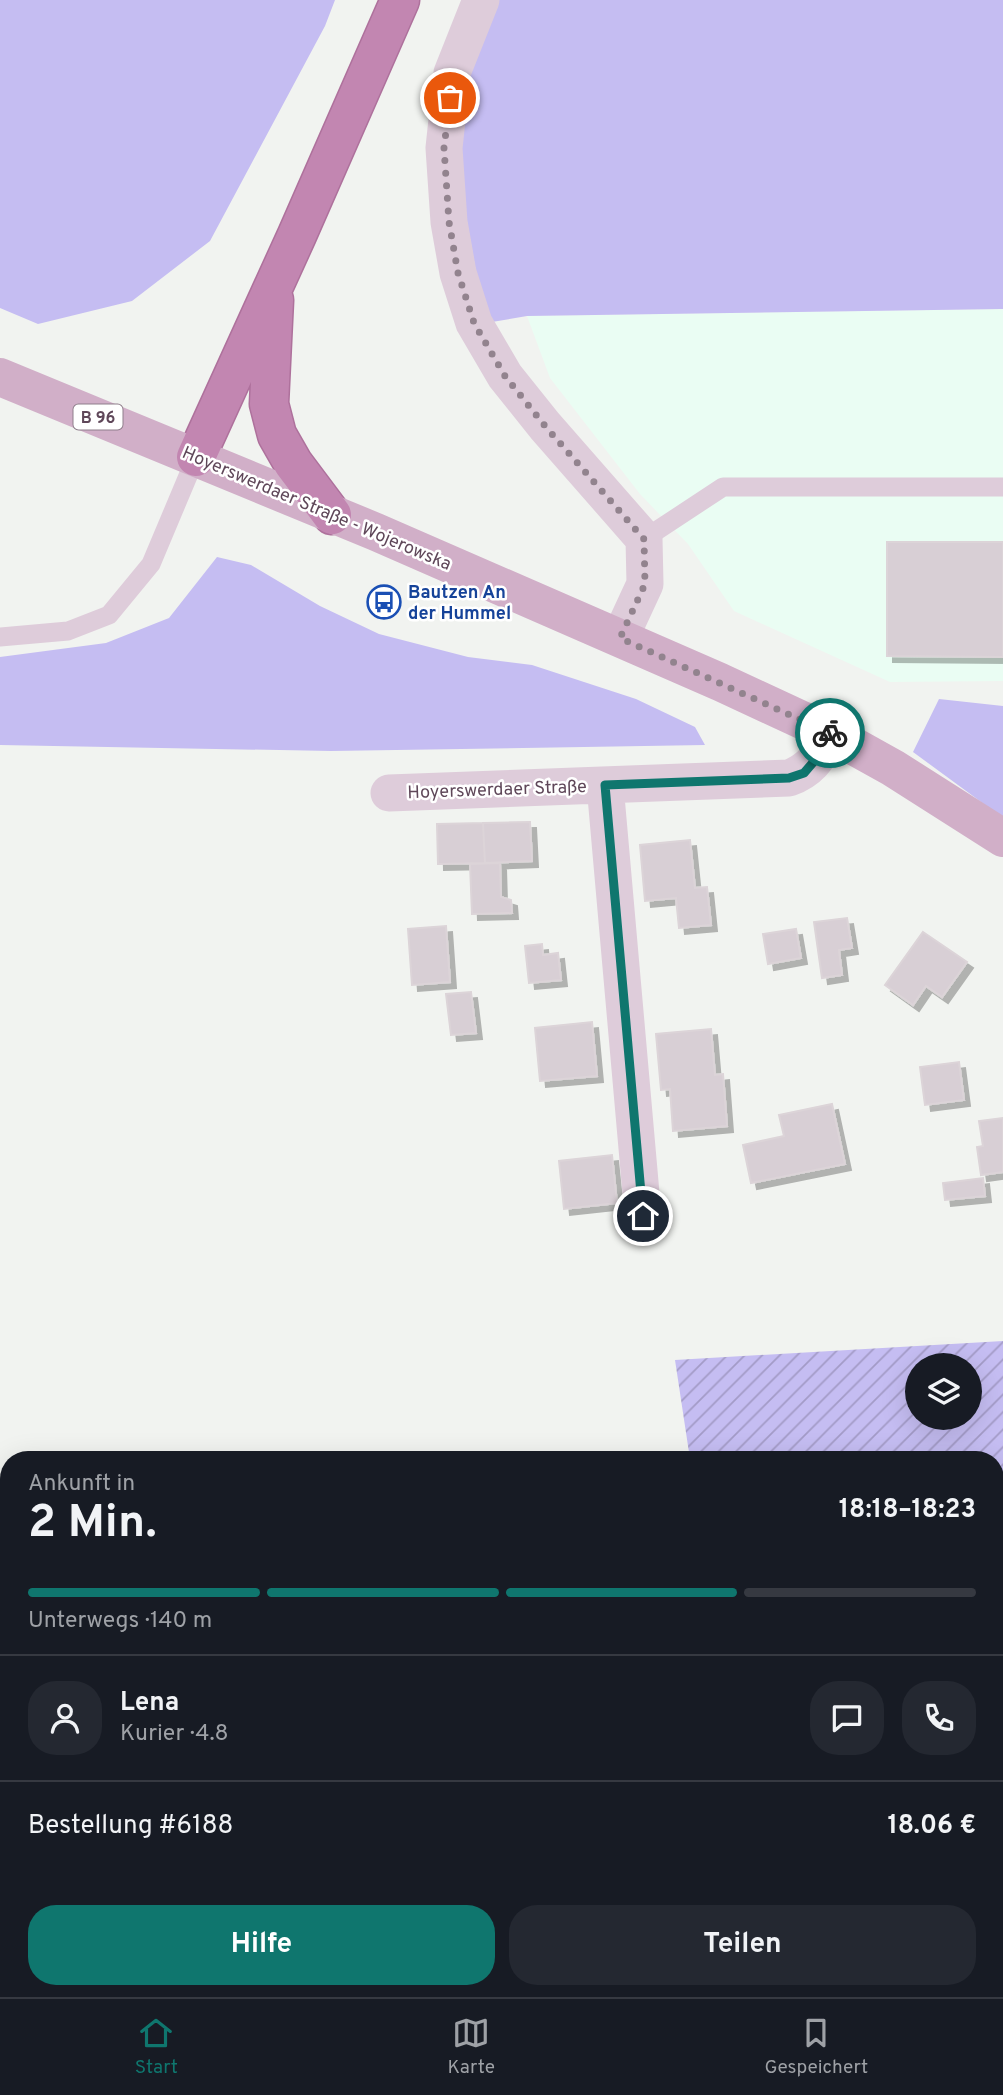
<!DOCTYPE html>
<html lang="de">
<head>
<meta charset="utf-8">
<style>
	:root { --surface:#171b24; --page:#242831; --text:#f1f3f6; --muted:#9ea1a6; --line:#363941; --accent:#0f766e }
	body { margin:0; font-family:Overpass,sans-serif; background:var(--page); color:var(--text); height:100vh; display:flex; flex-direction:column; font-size:26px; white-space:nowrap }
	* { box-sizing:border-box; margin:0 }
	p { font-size:23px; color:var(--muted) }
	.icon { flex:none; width:38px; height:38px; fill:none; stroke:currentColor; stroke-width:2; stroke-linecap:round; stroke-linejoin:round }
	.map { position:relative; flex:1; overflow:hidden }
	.drawer { position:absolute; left:0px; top:1451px; width:1004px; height:548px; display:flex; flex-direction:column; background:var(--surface); border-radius:28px 28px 0 0; box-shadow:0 7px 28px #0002 }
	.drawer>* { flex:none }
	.tools { position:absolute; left:905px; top:1353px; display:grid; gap:14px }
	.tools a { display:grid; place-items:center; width:77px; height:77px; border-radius:50%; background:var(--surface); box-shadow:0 7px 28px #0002; font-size:35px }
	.pin { position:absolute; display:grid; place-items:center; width:60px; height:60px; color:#fff; margin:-30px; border:4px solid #fff; border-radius:50%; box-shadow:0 2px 7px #0007 }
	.courier { position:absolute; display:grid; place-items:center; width:70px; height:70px; margin:-35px; border:5px solid #0f766e; border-radius:50%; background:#fff; color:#222; box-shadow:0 2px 9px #0007 }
	.overview em { font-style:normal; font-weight:700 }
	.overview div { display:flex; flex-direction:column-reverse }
	.overview { display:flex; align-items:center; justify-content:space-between; height:119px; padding:0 28px }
	h1 { font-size:46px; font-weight:700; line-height:52px }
	.bar { display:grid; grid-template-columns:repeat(4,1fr); gap:10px 7px; align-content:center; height:84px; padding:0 28px }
	.bar i { height:9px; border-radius:5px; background:var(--line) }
	.bar .current { background:var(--accent) }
	.bar p { grid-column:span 4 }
	.line { display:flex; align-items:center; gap:18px; padding:0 28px; border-top:2px solid var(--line) }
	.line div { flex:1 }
	.round { display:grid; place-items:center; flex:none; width:74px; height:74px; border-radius:28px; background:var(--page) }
	.primary-button { display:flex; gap:14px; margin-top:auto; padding:14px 28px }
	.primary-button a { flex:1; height:80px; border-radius:28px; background:var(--accent); color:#fff; font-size:28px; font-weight:700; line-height:80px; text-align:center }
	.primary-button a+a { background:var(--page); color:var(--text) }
	.tab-bar { display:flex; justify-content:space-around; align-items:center; height:98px; border-top:2px solid var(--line); background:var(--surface); font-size:19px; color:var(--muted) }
	.tab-bar a { display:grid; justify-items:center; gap:4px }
	.tab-bar .current { color:var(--accent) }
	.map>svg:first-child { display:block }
	.commercial { fill:#eafdf3 }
	.grass { fill:#c5bdf2 }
	.forest { fill:url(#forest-firs) }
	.garden { fill:url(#garden-furrows); fill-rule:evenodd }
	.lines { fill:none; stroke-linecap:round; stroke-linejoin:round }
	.stream { stroke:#ee88f1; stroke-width:10 }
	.building { fill:#d8cfd5; stroke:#dcd4d8; stroke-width:2; filter:url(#shadow) }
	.highway-casing { stroke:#ae719c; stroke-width:41 }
	.lane { stroke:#deccda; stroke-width:19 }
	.street { stroke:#deccda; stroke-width:37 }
	.primary { stroke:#d1afc8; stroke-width:38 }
	.highway { stroke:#c286b1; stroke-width:38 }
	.done { stroke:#92838e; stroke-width:7; stroke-dasharray:0 12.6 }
	.route { stroke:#0f766e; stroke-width:9 }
	.labels { text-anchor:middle; stroke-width:5; stroke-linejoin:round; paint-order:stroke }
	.shield { fill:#fff; stroke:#8f7e8b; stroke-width:2 }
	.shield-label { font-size:16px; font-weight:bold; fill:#5f4759 }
	.street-label { font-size:18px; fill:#5f4759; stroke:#fff }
	.transit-label { font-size:18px; font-weight:bold; fill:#164399; stroke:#fff; text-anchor:start }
</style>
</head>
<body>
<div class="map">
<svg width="1003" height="1997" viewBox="0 0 1003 1997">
	<defs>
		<pattern id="forest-firs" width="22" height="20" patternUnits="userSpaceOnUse" patternTransform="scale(1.75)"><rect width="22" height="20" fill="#c5bdf2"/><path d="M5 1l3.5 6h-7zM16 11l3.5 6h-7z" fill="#a39bc7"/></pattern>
		<pattern id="garden-furrows" width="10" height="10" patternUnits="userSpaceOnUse" patternTransform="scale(1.75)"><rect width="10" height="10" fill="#c5bdf2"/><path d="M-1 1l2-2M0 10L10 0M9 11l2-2" fill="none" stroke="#a39bc7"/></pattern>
		<filter id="shadow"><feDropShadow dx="6" dy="6" stdDeviation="0" flood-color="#0004"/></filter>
	</defs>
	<rect width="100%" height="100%" fill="#f1f3f0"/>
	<!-- commercial -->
	<path class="commercial" d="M1003 309V681L890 682 734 611 688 544 640 494 550 378 527 316Z"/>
	<!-- grass -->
	<path class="grass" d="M0 0H335L325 26 210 241 132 301 38 324 0 308Z
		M497 0H1003V309L527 316 492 322 478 283 455 155 461 85Z
		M217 557 251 565 320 606 379 634 468 657 532 665 636 699 695 727 705 745 331 751 0 745V657L106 643 169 618Z
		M939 699 1003 706V818L913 752Z"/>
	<!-- forest -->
	<path class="forest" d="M0 1647 9 1650V1721L0 1716Z
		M1003 1652V1956L996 1954V1653Z"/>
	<!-- garden -->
	<path class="garden" d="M1003 1341V1617L996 1618V1460L690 1459 675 1360ZM917 1365H970V1418H917Z"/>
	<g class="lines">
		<!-- stream -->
		<path class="stream" d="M996 1528 1003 1529
			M0 1670 9 1669"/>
	</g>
	<!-- building -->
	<path class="building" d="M887 542H1003V657L887 656Z
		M530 822 532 861 485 863 483 823Z
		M483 823 485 863 438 864 437 824Z
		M690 840 695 888 707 887 711 925 679 928 676 898 645 901 640 845Z
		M500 863 501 897 511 900 512 913 472 914 470 864Z
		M847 918 852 948 839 950 842 975 822 978 814 922Z
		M446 926 450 982 412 985 408 929Z
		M796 929 801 958 768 964 763 934Z
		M923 932 967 962 942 997 926 986 913 1005 885 985Z
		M542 944 543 955 558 953 561 980 529 983 525 946Z
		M471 992 476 1033 451 1035 446 994Z
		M592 1022 597 1076 540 1081 535 1028Z
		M711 1029 715 1075 723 1074 727 1126 673 1131 670 1089 661 1090 656 1034Z
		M959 1062 964 1100 925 1105 920 1067Z
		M832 1104 845 1164 751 1183 743 1145 784 1136 779 1115Z
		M1003 1118V1172L981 1175 977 1147 983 1146 979 1121Z
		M612 1155 617 1203 564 1209 559 1161Z
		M983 1178 985 1196 945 1200 943 1183Z"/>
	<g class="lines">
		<defs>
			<path id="highway" d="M274 300 269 404 277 435 293 463 332 515
				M196 457 297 235 400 0"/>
		</defs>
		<!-- highway casing -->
		<use href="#highway" class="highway-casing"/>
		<!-- lane -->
		<path class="lane" d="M644 539 723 487H1003
			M0 637 68 631 109 615 151 564 196 457"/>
		<!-- street -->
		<path class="street" d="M481 0 452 73 444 148 449 222 458 273 474 323 505 376 545 426 644 539 645 584 620 638
			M605 785 643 1216
			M389 793 789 778C813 769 819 755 832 734"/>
		<!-- primary -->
		<path class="primary" d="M0 377 376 532 720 682 832 734 893 768 1003 838"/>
		<!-- highway -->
		<use href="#highway" class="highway"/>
	</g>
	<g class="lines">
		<!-- done -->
		<path class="done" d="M450 98 444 148 449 222 458 273 474 323 505 376 545 426 644 539 645 584 620 638 830 733"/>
		<!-- route -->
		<path class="route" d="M643 1216 605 785 789 778 804 773 816 759 830 733"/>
	</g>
	<!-- icons -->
	<defs>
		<symbol id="bus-ring" viewBox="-11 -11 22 22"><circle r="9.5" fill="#fff" stroke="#1a4fb4" stroke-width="1.5"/><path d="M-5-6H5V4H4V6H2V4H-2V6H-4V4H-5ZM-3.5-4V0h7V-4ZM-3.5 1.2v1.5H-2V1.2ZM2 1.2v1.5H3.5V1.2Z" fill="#1a4fb4"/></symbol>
	</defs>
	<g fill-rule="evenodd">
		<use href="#bus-ring" x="365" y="583" width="38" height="38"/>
	</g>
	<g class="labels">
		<!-- shield labels -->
		<rect class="shield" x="73.5" y="404.5" width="49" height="25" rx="5"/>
		<g class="shield-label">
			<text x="98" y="423">B 96</text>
		</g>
		<!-- street labels -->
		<g class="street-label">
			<text transform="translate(317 508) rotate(23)" y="6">Hoyerswerdaer Straße - Wojerowska</text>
			<text transform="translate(497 789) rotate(-2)" y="6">Hoyerswerdaer Straße</text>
		</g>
		<!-- transit labels -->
		<g class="transit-label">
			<text x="408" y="598">Bautzen An<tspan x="408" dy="21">der Hummel</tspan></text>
		</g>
	</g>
</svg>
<div class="tools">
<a><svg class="icon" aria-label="layers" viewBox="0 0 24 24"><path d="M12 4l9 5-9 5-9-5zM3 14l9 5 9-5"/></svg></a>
</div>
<div class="pin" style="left:450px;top:98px;background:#ea580c"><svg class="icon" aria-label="bag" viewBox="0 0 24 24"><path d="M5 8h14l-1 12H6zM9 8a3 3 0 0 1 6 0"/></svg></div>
<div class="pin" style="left:643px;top:1216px;background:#1f2937"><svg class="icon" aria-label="home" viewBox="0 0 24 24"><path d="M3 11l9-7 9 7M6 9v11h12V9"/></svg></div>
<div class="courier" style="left:830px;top:733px"><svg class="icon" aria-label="bike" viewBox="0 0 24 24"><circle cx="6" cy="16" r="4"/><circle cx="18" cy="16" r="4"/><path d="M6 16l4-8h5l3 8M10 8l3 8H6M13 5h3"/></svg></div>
<section class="drawer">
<div class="overview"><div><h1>2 Min.</h1><p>Ankunft in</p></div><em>18:18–18:23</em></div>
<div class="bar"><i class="current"></i><i class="current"></i><i class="current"></i><i></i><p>Unterwegs · 140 m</p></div>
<div class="line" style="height:126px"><a class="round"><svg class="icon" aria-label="person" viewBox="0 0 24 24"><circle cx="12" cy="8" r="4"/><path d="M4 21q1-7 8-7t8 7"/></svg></a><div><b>Lena</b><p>Kurier · 4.8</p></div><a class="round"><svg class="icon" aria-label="chat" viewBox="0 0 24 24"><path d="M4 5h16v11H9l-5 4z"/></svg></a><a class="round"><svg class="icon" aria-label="phone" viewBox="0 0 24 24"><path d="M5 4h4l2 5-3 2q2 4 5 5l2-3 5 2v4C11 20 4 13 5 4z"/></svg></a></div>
<div class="line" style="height:91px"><div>Bestellung #6188</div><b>18.06 €</b></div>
<div class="primary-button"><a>Hilfe</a><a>Teilen</a></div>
</section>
</div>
<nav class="tab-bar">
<a class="current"><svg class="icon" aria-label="home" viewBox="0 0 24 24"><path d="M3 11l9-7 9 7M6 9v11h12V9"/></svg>Start</a>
<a><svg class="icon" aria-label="map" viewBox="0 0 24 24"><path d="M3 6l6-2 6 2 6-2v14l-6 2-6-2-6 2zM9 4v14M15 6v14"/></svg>Karte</a>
<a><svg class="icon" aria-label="saved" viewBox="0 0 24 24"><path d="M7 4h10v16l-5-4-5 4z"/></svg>Gespeichert</a>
</nav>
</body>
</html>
